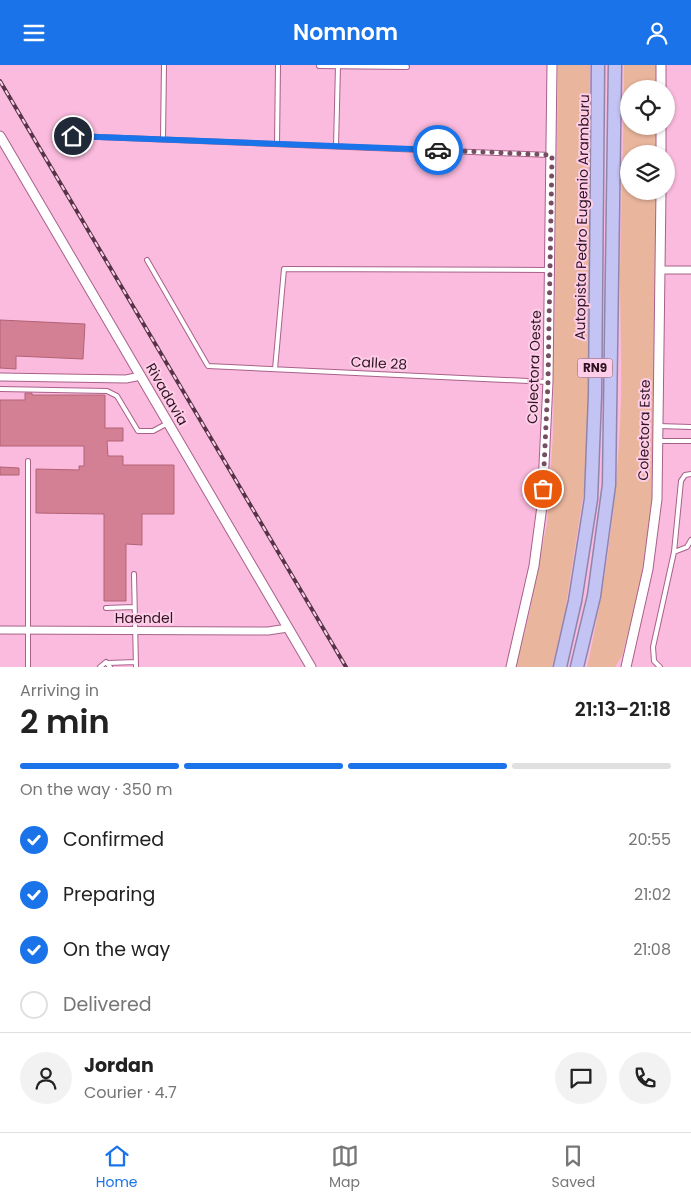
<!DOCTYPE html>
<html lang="en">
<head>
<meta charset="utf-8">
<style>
	:root { --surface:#fff; --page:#f2f2f2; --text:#222; --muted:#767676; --line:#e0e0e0; --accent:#1a73e8 }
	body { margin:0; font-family:Poppins,sans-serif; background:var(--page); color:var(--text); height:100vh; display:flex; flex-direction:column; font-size:19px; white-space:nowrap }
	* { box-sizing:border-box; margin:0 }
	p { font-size:16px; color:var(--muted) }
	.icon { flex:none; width:28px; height:28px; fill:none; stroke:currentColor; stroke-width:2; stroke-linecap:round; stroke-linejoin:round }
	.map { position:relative; height:602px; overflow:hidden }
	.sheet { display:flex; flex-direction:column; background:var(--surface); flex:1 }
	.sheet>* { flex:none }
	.fabs { position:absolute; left:620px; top:15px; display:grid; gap:10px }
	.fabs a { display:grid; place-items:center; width:55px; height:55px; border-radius:50%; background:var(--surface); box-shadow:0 1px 4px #0004; font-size:25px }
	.pin { position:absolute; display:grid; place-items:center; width:42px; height:42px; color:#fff; margin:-21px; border:2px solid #fff; border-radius:50%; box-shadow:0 1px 5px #0007 }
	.courier { position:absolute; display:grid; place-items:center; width:50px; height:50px; margin:-25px; border:4px solid #1a73e8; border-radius:50%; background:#fff; color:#222; box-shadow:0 1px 6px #0007 }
	.overview em { font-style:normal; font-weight:600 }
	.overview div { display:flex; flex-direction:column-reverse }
	.overview { display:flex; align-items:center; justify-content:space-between; height:85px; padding:0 20px }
	h1 { font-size:32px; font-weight:600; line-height:38px }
	.bar { display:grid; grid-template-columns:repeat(4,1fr); gap:8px 5px; align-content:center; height:60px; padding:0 20px }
	.bar i { height:6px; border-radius:4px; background:var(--line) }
	.bar .active { background:var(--accent) }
	.bar p { grid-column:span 4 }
	.line { display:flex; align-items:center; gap:12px; padding:0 20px; border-top:1px solid var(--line) }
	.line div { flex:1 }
	.round { display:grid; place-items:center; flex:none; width:52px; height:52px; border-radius:26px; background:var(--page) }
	ol { padding:0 20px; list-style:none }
	li { display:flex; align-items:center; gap:15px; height:55px }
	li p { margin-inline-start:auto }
	li .icon { padding:5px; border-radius:50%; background:var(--accent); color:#fff; stroke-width:4 }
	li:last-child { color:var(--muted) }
	li i { width:28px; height:28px; border:2px solid var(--line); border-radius:50% }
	header { display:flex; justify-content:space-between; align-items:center; height:65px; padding:0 20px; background:var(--accent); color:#fff; font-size:22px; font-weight:600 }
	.tabs { display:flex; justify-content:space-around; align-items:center; height:70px; border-top:1px solid var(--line); background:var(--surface); font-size:14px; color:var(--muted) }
	.tabs a { display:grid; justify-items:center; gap:2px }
	.tabs .active { color:var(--accent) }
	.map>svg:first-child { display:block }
	.green { fill:#eab59d }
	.building { fill:#d48094; stroke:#b26275 }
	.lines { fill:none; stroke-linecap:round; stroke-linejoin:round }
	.service-casing { stroke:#a8618a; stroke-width:6 }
	.minor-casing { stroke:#a8618a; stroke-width:9 }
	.tertiary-casing { stroke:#a8618a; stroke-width:11 }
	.motorway-casing { stroke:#8f85ab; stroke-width:15 }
	.service { stroke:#fff; stroke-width:4 }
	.minor { stroke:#fff; stroke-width:7 }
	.tertiary { stroke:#fff; stroke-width:9 }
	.motorway { stroke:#c3c3f4; stroke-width:12 }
	.rail-casing { stroke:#563347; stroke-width:4 }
	.rail { stroke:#fecee8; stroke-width:2; stroke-dasharray:5.5; stroke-linecap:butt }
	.done { stroke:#764e64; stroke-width:5; stroke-dasharray:0 9 }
	.route { stroke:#1a73e8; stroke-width:6 }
	.labels { text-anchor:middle; stroke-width:4; stroke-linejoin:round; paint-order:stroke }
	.shield { fill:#fecee8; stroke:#6d4b5e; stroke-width:1 }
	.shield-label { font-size:12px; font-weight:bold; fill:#2f1323 }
	.street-label { font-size:14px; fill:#2f1323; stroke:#fecee8 }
</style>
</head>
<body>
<header><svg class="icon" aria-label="menu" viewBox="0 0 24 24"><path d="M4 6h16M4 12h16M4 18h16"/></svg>Nomnom<svg class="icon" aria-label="person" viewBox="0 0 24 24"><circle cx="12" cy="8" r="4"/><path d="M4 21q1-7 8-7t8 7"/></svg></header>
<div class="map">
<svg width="691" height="602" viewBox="0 0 691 602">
	<rect width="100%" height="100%" fill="#fbbbde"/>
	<!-- green -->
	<path class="green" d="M558 0H590L588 344 586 412 565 546 552 602H516L529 550 547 458 553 369Z
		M624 0H657V24H629V61H657V89H629V126H657L653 432 639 525 622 591 615 602H587C607 514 618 426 621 336 622 295 620 253 620 212 621 141 624 71 624 0Z"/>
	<!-- building -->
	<path class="building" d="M0 255 85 259 83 294 16 291V304L0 303Z
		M25 328H32V330H105V363H123V376H107L108 391H123V400H174V449H142V480L126 479V536H104V449L36 448V404L79 405V401H84V381H0V335H25Z
		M0 402 19 403V410H0Z"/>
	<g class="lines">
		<defs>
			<path id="service" d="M319 1 407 2
				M73 71 550 90
				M163 74 164 0
				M277 79 278 0
				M336 81 338 1
				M147 195 208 301 548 317
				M275 304 284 204 548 205
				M0 324 107 326 117 331 138 366H153L168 358
				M658 361 691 362
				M658 376H691
				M28 396V602
				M674 487 687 482 691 475
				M134 509 136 602
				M106 543 133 542
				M108 598 136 597
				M100 602 106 597 110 602
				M660 602 654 596 653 582 674 487 681 416 685 410 691 409"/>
			<path id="minor" d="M661 205H691
				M0 312 126 314 141 311
				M0 565 268 566 288 563"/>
			<path id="tertiary" d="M661 24V0
				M0 71 311 602
				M661 89V61
				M511 602 534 501 542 441 548 317 552 0
				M626 602 648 504 657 434 661 126"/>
			<path id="motorway" d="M560 602 575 536 591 434 595 330 598 0
				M577 602 594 531 609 420 615 0"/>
		</defs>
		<!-- service casing -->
		<use href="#service" class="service-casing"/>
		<!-- minor casing -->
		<use href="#minor" class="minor-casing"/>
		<!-- tertiary casing -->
		<use href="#tertiary" class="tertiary-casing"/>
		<!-- motorway casing -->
		<use href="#motorway" class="motorway-casing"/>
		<!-- service -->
		<use href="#service" class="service"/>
		<!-- minor -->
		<use href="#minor" class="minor"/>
		<!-- tertiary -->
		<use href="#tertiary" class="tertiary"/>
		<!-- motorway -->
		<use href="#motorway" class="motorway"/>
		<defs>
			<path id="rail" d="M0 16 346 602"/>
		</defs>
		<!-- rail casing -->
		<use href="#rail" class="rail-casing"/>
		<!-- rail -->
		<use href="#rail" class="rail"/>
	</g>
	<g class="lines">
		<!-- done -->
		<path class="done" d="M438 85 552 90 548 317 543 424"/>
		<!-- route -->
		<path class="route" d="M73 71 438 85"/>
	</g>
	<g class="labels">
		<!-- shield labels -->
		<rect class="shield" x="577.5" y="293.5" width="35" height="19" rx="4"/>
		<g class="shield-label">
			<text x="595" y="307">RN9</text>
		</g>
		<!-- street labels -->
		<g class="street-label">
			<text transform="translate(582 152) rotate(-89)" y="5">Autopista Pedro Eugenio Aramburu</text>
			<text transform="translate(379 298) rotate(3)" y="5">Calle 28</text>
			<text transform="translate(534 302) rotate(-88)" y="5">Colectora Oeste</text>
			<text transform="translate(167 329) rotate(60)" y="5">Rivadavia</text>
			<text transform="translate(644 365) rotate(-89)" y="5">Colectora Este</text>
			<text x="144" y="558">Haendel</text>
		</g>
	</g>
</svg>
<div class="fabs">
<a><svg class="icon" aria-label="locate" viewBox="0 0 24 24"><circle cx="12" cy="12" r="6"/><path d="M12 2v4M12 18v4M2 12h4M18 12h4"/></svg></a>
<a><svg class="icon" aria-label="layers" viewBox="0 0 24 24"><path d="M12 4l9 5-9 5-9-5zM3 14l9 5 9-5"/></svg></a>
</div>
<div class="pin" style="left:543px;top:424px;background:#ea580c"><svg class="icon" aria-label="bag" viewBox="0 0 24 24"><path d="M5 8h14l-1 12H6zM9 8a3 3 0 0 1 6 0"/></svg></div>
<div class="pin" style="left:73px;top:71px;background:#1f2937"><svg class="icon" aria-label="home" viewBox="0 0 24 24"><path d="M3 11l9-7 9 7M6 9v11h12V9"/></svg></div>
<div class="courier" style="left:438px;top:85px"><svg class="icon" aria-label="car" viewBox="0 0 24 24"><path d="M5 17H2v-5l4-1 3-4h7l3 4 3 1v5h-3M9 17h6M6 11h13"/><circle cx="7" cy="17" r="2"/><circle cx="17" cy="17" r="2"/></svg></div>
</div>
<section class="sheet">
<div class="overview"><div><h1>2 min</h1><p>Arriving in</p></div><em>21:13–21:18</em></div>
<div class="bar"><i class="active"></i><i class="active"></i><i class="active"></i><i></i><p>On the way · 350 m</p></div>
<ol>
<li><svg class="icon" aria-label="check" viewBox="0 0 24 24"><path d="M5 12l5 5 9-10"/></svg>Confirmed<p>20:55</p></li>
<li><svg class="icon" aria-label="check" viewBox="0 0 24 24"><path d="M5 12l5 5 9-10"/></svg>Preparing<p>21:02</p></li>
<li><svg class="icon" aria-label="check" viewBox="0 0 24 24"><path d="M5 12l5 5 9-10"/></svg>On the way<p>21:08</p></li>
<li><i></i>Delivered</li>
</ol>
<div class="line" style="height:90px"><a class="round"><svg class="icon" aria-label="person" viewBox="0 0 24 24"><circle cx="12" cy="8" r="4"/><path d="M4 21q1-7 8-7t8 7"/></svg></a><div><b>Jordan</b><p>Courier · 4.7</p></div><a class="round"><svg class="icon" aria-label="chat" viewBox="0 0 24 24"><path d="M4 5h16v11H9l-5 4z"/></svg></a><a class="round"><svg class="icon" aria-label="phone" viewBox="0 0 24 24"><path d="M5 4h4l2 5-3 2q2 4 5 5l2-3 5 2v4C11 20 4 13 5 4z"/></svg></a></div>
</section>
<nav class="tabs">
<a class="active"><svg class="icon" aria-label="home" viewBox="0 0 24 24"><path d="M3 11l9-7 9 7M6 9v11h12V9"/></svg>Home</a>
<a><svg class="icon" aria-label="map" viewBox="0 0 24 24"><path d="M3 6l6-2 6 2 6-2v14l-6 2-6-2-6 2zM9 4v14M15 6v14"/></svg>Map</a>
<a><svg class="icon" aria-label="saved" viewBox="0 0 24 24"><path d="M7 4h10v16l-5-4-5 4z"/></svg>Saved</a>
</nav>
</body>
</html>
